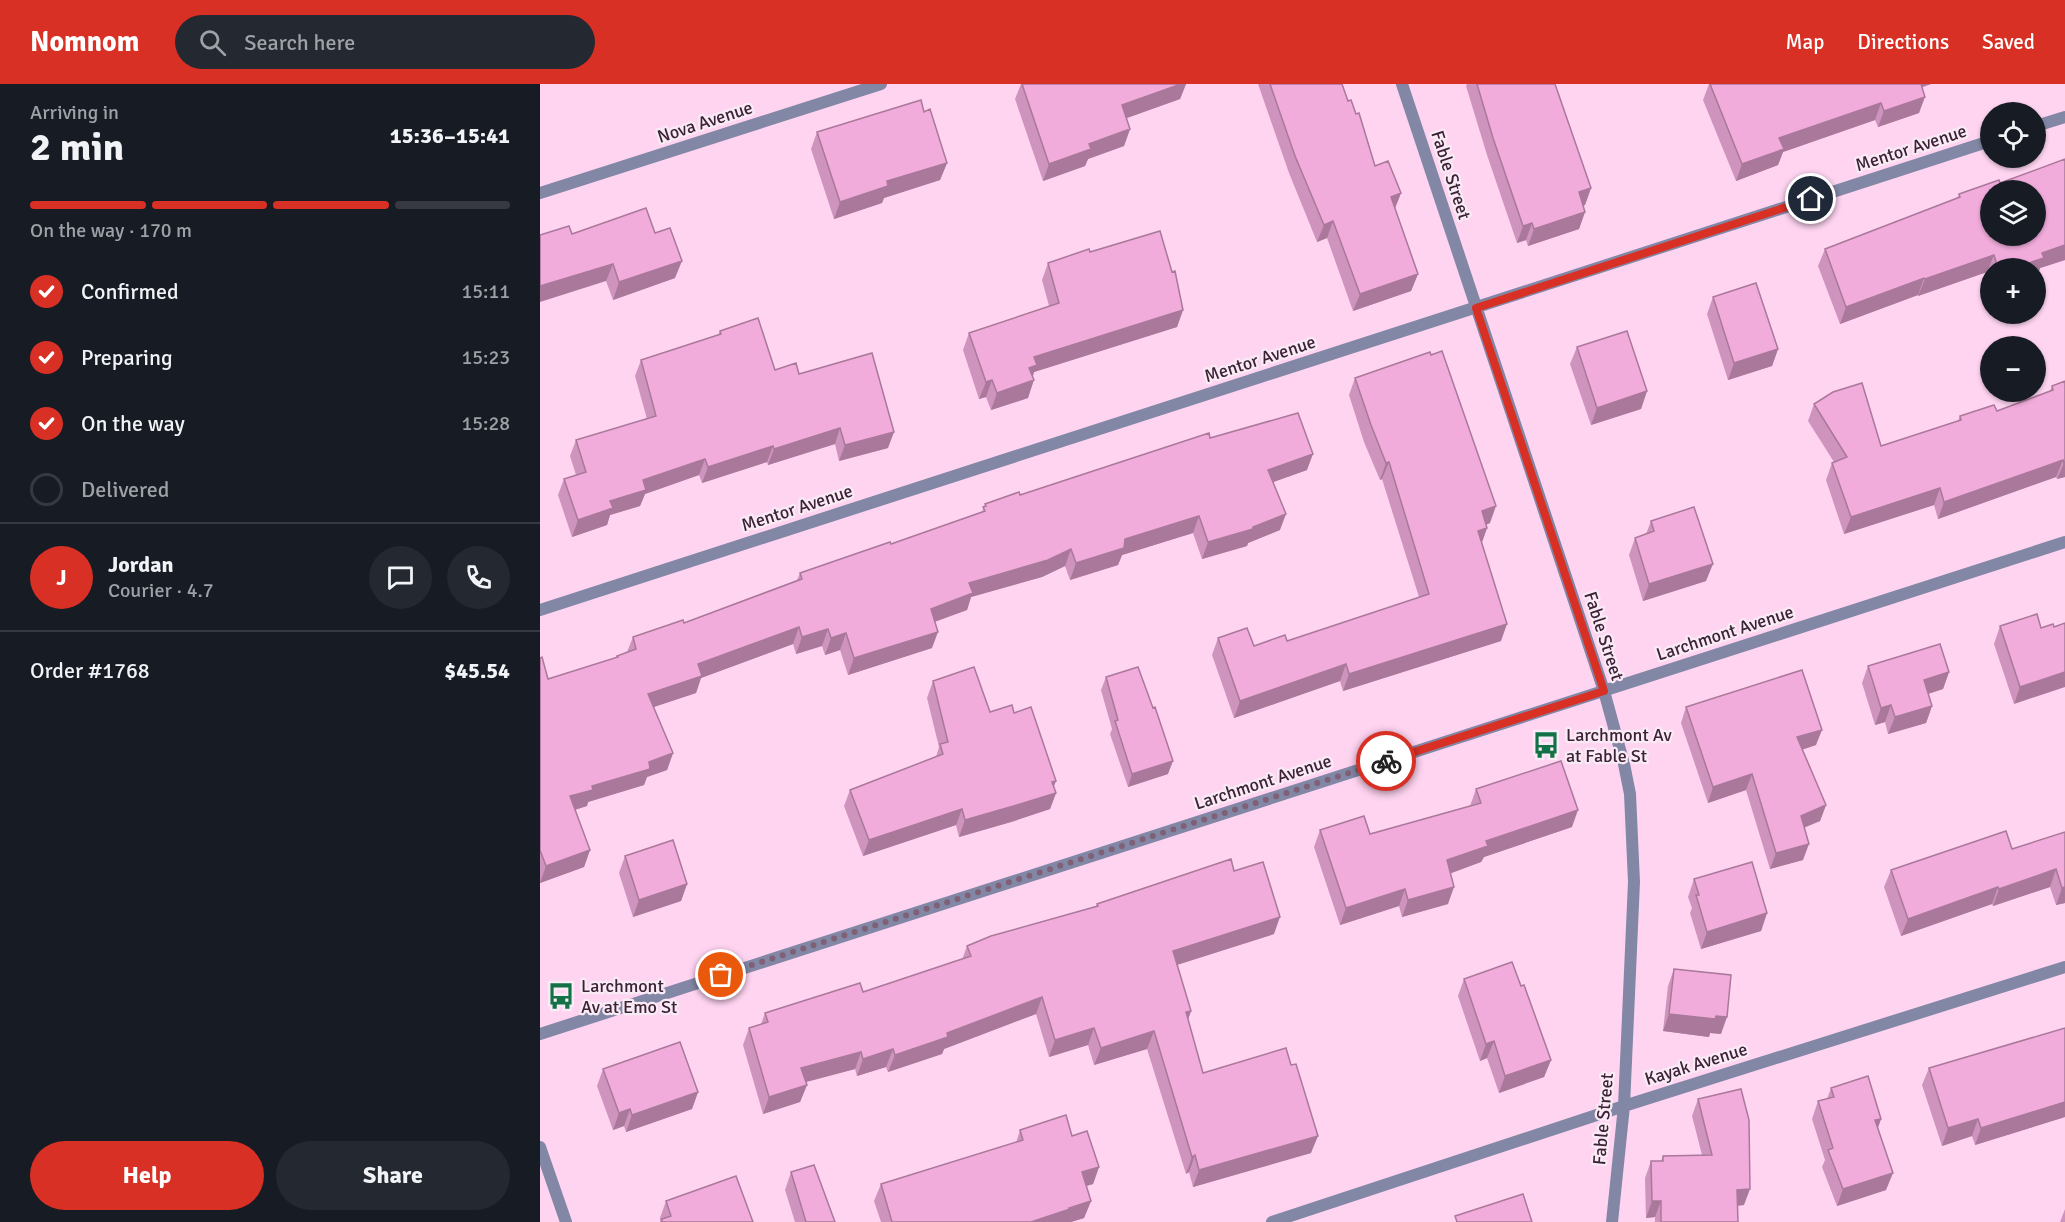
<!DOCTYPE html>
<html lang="en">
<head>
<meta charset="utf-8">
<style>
	:root { --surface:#171b24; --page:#242831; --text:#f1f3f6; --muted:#9ea1a6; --line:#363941; --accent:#d93025 }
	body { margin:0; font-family:Signika,sans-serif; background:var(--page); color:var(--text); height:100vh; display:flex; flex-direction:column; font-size:22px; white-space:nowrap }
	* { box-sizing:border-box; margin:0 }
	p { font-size:20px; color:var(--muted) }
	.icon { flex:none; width:33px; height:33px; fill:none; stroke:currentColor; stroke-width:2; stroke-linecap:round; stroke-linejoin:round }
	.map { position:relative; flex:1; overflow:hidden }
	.details { display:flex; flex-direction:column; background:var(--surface); width:540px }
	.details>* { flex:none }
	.controls { position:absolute; left:1440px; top:18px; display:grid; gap:12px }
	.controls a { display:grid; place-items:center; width:66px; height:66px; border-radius:50%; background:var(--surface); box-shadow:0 2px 4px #0004; font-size:30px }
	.pin { position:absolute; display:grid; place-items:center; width:51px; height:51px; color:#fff; margin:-26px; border:3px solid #fff; border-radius:50%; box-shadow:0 2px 6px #0007 }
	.courier { position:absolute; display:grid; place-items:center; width:60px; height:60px; margin:-30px; border:4px solid #d93025; border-radius:50%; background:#fff; color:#222; box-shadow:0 2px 8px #0007 }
	.summary em { font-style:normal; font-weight:800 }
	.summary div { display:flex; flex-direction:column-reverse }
	.summary { display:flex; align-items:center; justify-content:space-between; height:102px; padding:0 30px }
	h1 { font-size:39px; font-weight:800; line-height:45px }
	.bar { display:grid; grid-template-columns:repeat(4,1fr); gap:9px 6px; align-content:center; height:72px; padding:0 30px }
	.bar i { height:8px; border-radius:4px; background:var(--line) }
	.bar .on { background:var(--accent) }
	.bar p { grid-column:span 4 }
	.line { display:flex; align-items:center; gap:15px; padding:0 30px; border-top:2px solid var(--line) }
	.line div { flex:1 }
	.round { display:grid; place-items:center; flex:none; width:63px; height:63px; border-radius:32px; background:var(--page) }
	ol { padding:0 30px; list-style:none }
	li { display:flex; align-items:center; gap:18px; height:66px }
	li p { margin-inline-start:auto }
	li .icon { padding:6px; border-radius:50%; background:var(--accent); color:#fff; stroke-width:4 }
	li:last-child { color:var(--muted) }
	li i { width:33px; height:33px; border:3px solid var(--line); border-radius:50% }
	.button { display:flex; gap:12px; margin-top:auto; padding:12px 30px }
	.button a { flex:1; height:69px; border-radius:36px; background:var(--accent); color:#fff; font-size:24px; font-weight:800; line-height:69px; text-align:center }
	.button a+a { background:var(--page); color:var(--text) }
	header { display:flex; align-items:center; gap:36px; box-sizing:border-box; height:84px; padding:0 30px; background:var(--accent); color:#fff }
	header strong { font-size:28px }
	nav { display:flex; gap:33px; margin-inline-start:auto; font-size:21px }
	.search { width:420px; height:54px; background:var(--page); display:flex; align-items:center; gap:15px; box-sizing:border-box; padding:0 21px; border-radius:33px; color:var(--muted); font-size:22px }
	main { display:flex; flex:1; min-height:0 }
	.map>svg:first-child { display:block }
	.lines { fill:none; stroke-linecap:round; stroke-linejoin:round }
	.minor { stroke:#8287a5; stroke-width:12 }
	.tertiary { stroke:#8287a5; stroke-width:12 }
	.wall { fill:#cf94bd }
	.shaded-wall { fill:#a9789a }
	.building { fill:#f1acdc; stroke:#a9789a; stroke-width:1.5; fill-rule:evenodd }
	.done { stroke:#806077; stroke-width:6; stroke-dasharray:0 10.8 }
	.route { stroke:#d93025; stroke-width:8 }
	.labels { text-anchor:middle; stroke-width:4.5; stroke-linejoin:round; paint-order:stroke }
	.street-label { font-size:18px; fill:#3c2235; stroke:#f9ebf5 }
	.poi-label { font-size:18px; fill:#3c2235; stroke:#f9ebf5; text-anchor:start }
</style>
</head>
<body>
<header>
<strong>Nomnom</strong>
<div class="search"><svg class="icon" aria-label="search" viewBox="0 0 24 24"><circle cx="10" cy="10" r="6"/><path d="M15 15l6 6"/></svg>Search here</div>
<nav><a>Map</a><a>Directions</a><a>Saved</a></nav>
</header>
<main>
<section class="details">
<div class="summary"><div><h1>2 min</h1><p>Arriving in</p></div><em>15:36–15:41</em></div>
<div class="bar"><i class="on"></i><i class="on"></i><i class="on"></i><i></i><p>On the way · 170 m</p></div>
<ol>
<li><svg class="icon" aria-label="check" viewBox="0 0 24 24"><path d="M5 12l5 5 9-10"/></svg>Confirmed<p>15:11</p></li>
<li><svg class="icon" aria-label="check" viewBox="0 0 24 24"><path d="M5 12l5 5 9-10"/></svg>Preparing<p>15:23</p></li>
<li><svg class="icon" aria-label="check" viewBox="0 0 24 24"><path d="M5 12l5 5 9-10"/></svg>On the way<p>15:28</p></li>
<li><i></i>Delivered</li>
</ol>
<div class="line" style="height:108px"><b class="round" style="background:var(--accent);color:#fff">J</b><div><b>Jordan</b><p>Courier · 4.7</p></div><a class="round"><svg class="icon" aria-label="chat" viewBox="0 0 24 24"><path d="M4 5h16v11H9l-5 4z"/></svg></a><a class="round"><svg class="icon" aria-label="phone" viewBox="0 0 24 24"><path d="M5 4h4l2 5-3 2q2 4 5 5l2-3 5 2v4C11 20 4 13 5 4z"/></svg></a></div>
<div class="line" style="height:78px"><div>Order #1768</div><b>$45.54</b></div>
<div class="button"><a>Help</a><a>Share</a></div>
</section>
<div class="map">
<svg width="1525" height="1138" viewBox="0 0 1525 1138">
	<rect width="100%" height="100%" fill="#ffd4f1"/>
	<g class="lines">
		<!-- minor -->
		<path class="minor" d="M862 0 1064 607 1084 680 1090 710 1094 798 1084 1022 1072 1138
			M1496 42 1525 33
			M0 109 341 0
			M0 526 1450 57
			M0 1063 26 1138
			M732 1138 1084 1022 1525 883"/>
		<!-- tertiary -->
		<path class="tertiary" d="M0 950 1525 458"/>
	</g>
	<!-- wall -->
	<path class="wall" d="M481 0H646L640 15 586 34 590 45 584 62 548 75 545 82 503 97 475 15Z
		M718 0H802L808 17 835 82 861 109 855 125 878 190 871 207 813 227 787 154 777 158 749 89Z
		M927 0H1015L1051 104 1045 121 1043 122 1045 128 1039 145 988 162 986 156 977 159 947 71 926 2Z
		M1169 0H1391L1382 3 1379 29 1338 43 1335 36 1243 68 1238 81 1196 97 1163 16Z
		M384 28 407 79 400 96 344 114 342 119 294 135 271 65 277 48Z
		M1525 75V176L1500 184 1498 191 1496 184H1450V197L1447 188 1378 212V211L1300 240 1278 182 1285 165 1417 115 1419 110 1460 99Z
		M115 149 135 194 73 216 66 197 32 150Z
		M550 168 643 226 637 243 494 288 488 314 451 326 446 313 439 315 423 266 429 249 509 222 502 196 508 179Z
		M1173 213 1238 265 1232 282 1188 296 1167 230Z
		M180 247 235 286 259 290 348 364 299 377 295 360 228 381 227 378 162 399 159 391 105 410 100 422 70 431 67 441 32 453 18 411 24 395 36 391 30 372 36 356 107 335 95 292 101 276 178 251Z
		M1037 263 1107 307 1101 325 1051 341 1030 280Z
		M815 294 950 439 946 441 947 444 942 458 961 557 803 607 800 597 694 634 672 571 678 554 714 562 747 557 879 513 842 395 840 396 824 358 809 311Z
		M1525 297V393L1517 395 1516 393 1398 435 1394 421 1304 450 1286 396 1292 379 1294 378 1268 337 1274 320 1341 362 1418 337 1420 332 1457 327 1510 307 1512 302Z
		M670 354 767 386 733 398 740 446 708 459 707 462 662 475 653 449 582 471 578 481 530 496 525 482 502 493 431 513 427 526 395 538 392 564 308 591 300 566 285 571 282 562 256 570 253 560 161 594 156 609 113 623 133 669 127 686 107 693 104 701 48 718 47 722 35 726 50 766 44 783 0 799V574L8 595 76 574 77 572 87 568 93 553 144 539 257 496 260 489 351 460 442 428 445 420 480 411Z
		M1111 437 1166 497 1103 517 1089 471 1095 454 1106 450Z
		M1513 540 1474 620 1454 560 1460 542 1501 544Z
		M1328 582 1409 588 1403 605 1388 610 1392 622 1386 639 1348 650 1345 638 1335 641 1322 599Z
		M566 593 628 690 588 703 570 650 572 645 561 606Z
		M393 597 450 628 474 629 514 702 516 709 510 725 471 738 419 753 416 741 323 772 304 722 310 706 396 673 399 663 387 614Z
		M1146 623 1276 661 1262 666 1286 721 1280 737 1264 744 1263 776 1230 785 1206 706 1168 719 1141 639Z
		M936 705 1032 743 944 773 941 778 910 789 908 820 862 833 859 822 800 841 774 763 780 746 830 750 930 722Z
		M1525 748V819L1516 821 1510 803 1453 822 1452 820 1361 852 1344 803 1351 786 1472 765Z
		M85 772 147 800 141 817 93 833 79 789Z
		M694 787 734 850 637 881 651 927 648 935 663 989 771 1069 653 1103 649 1088 646 1090 607 965 554 981 548 961 509 973 496 930 404 965 402 970 348 988 346 983 317 992 315 985 265 998 267 1001 260 1018 223 1030 203 961 209 944 221 940 225 929 323 908 422 876 427 862 556 822 557 820Z
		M1154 795 1227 829 1221 847 1161 865 1150 829 1152 824 1148 813Z
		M1134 885 1181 950 1170 949 1169 953 1123 947 1128 902Z
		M924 895 981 902 1011 976 1004 993 959 1009 947 974 940 977 918 912Z
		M1525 944V1033L1435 1061 1432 1052 1402 1062 1382 1001 1389 984Z
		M63 985 158 1008 152 1025 86 1048 84 1042 73 1046 57 1002Z
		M1291 1004 1341 1035 1338 1043 1346 1106 1297 1122 1282 1083 1285 1076 1272 1035 1278 1017 1287 1015Z
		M1158 1015 1204 1121 1197 1122 1198 1138H1115V1133L1106 1134 1105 1094 1111 1077H1121L1123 1072 1162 1071 1152 1032Z
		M480 1046 532 1052 559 1083 553 1100 546 1102 551 1117 544 1134 531 1138H341L334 1117 341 1100 476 1059Z
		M251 1088 295 1138H255L245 1106Z
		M126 1117 213 1138H120V1134Z
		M1525 1125V1138H1520Z"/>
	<!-- shaded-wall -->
	<path class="shaded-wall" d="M641 0H646L640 15 576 38 582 21Z
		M1374 0H1391L1371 7Z
		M1385 13 1379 29 1338 43 1344 27Z
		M1341 19 1335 36 1243 68 1238 81 1196 97 1202 80 1239 54Z
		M590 45 584 62 548 75 545 82 503 97 509 80 549 60Z
		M407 79 400 96 344 114 342 119 294 135 300 118 347 97Z
		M1051 104 1045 121 1033 125 1039 108Z
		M861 109 854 126 851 113Z
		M1045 128 1039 145 988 162 994 145Z
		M793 137 787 154 777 158 784 141Z
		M992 139 986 156 977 159 983 142Z
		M1525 161V176L1500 184 1498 191 1496 192V184H1473L1502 169Z
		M1454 171 1447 188 1378 212 1385 195Z
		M142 177 135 194 73 216 79 198Z
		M73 180 66 197 0 218V202Z
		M878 190 871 207 813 227 820 210Z
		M1384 194 1378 211 1300 240 1306 223Z
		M643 226 637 243 494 288 491 298 494 296 488 314 451 326 457 309 494 273Z
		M1238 265 1232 282 1188 296 1194 279Z
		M452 296 446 313 439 315 446 298Z
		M1107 307 1101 325 1051 341 1057 324Z
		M300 344 295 360 228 381 234 365Z
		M354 348 348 364 299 377 305 361Z
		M233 362 227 378 162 399 168 383Z
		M773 370 767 386 722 402 728 386Z
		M165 375 159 391 105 410 100 422 70 431 67 441 32 453 38 436 103 396Z
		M1523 376 1516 393 1398 435 1404 418Z
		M849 378 842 395 840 396 846 379Z
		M1525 378V393L1517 395 1524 379Z
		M1400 404 1394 421 1304 450 1311 433Z
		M956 422 950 439 935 444 942 427Z
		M746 430 740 446 708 459 707 462 662 475 668 458 713 443Z
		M659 432 653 449 582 471 578 481 530 496 536 479 585 455Z
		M947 444 941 461 938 447Z
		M531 465 525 482 502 493 431 513 427 526 385 541 391 525 429 499Z
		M1173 480 1166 497 1103 517 1109 500Z
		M967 540 961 557 803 607 809 590Z
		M259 543 253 560 161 594 156 609 102 627 108 610 158 580Z
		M288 545 282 562 256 570 262 553Z
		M398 548 392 564 308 591 314 574Z
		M306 549 300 566 285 571 291 554Z
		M806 580 800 597 694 634 700 617Z
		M1409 588 1403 605 1378 613 1384 596Z
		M1525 588V603L1474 620 1480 603Z
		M1351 621 1345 638 1335 641 1341 624Z
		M1392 622 1386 639 1348 650 1355 633Z
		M1282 646 1276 661 1251 669 1257 653Z
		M133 669 127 686 107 693 104 701 48 718 47 722 24 729 30 712 109 678Z
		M633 677 628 690 588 703 592 690Z
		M1212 690 1206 706 1168 719 1173 703Z
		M516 697 511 710 516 709 510 725 471 738 419 753 425 736Z
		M1286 721 1280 737 1255 747 1261 732Z
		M422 725 416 741 323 772 329 756Z
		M1038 726 1032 743 944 773 941 778 901 793 907 776 946 757Z
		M1269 760 1263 776 1230 785 1236 769Z
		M50 766 44 783 0 799 6 782Z
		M1516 785 1510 803 1453 822 1459 805Z
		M147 800 141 817 93 833 99 816Z
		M914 803 908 820 862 833 868 816Z
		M1458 803 1452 820 1361 852 1368 835Z
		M1525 803V819L1516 821 1522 804Z
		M865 805 859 822 800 841 806 824Z
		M1227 829 1221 847 1161 865 1167 848Z
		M740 833 734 850 627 884 633 867Z
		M502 913 496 930 404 965 402 970 348 988 355 971 407 949Z
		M651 927 645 944 646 928Z
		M1129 930 1176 932 1187 933 1181 950 1170 949 1169 953 1123 947Z
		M554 944 548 961 509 973 515 956Z
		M614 947 607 965 554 981 561 964Z
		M954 957 947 974 940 977 946 960Z
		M353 965 346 983 317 992 323 975Z
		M321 968 315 985 255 1001 261 984Z
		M1011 976 1004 993 959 1009 965 992Z
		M267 1001 260 1018 223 1030 229 1013Z
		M158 1008 152 1025 86 1048 92 1031Z
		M1525 1018V1033L1435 1061 1441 1044Z
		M90 1025 84 1042 73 1046 79 1029Z
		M1341 1035 1335 1052V1036Z
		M1438 1035 1432 1052 1402 1062 1408 1044Z
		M778 1052 771 1069 653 1103 659 1086Z
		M655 1071 649 1088 646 1090 652 1073Z
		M559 1083 553 1100 536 1105 542 1088Z
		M1353 1089 1346 1106 1297 1122 1303 1105Z
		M1210 1105 1204 1121 1191 1122 1197 1106Z
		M551 1117 544 1134 531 1138H491Z
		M1112 1117H1121L1115 1133 1106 1134Z"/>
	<!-- building -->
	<path class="building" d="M482 0H641L582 21 590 45 549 60 551 65 509 80Z
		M730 0H802L808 17 811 16 816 30 819 29 835 82 848 77 861 109 851 113 878 190 820 210 793 137 784 141 755 72Z
		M937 0H1015L1051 104 1039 108 1045 128 994 145 992 139 983 142 953 54Z
		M1170 0H1381L1385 13 1344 27 1341 19 1239 54 1244 65 1202 80Z
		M381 16 384 28 390 25 407 79 347 97 348 102 300 118 277 48Z
		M1525 75V161L1502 169 1504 174 1473 184H1462L1460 180 1457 181 1454 171 1385 195 1384 194 1306 223 1285 165 1420 113 1419 110 1459 96 1460 99ZM1450 106H1496V152H1450Z
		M106 124 115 149 130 144 142 177 79 198 73 180 0 202V151L29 142 32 150Z
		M620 147 632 188 635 187 643 226 494 273 497 281 489 284 494 296 457 309 452 296 446 298 429 249 519 219 508 179 549 165 550 168Z
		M1216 199 1238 265 1194 279 1173 213Z
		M218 234 235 286 256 279 259 290 332 269 354 348 305 361 300 344 234 365 233 362 168 383 165 375 103 396 106 406 70 417 73 424 38 436 24 395 46 388 36 356 116 332 101 276 181 250 180 247Z
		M1087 247 1107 307 1057 324 1037 263Z
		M902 267 956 422 942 427 947 444 938 447 967 540 809 590 806 580 700 617 678 554 707 544 714 562 745 551 747 557 889 510 849 378 846 379 831 341 815 294 890 268 891 271Z
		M1525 297V378L1524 379 1523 376 1404 418 1400 404 1311 433 1292 379 1307 373 1274 320 1293 308 1322 299 1341 362 1421 336 1420 332 1454 321 1457 327 1513 306 1512 302Z
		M758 329 773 370 728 386 746 430 713 443V445L668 458 659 432 585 455 584 464 536 479 531 465 508 476 429 499 433 509 391 525 398 548 314 574 306 549 291 554 288 545 262 553 259 543 158 580 162 592 108 610 133 669 109 678 110 685 52 702 53 706 30 712 50 766 6 782 0 766V574L2 573 8 595 78 573 77 572 96 565 93 553 143 536 144 539 262 495 260 489 350 458 351 460 445 427 443 423 446 422 445 420 479 408 480 411 669 349 670 354Z
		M1154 423 1173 480 1109 500 1095 454 1114 447 1111 437Z
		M1497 530 1501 544 1513 540 1514 543 1525 539V588L1480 603 1460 542Z
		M1400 560 1409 588 1384 596 1392 622 1355 633 1351 621 1341 624 1328 582Z
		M434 583 450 628 472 621 474 629 491 623 516 697 512 698 516 709 477 721 425 736 422 725 329 756 310 706 403 670 400 660 408 658 393 597Z
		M598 583 613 624 615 623 633 677 592 690 575 637 578 636 566 593Z
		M1262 586 1282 646 1257 653 1286 721 1261 732 1269 760 1236 769 1212 690 1173 703 1146 623Z
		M1021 677 1038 726 946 757 948 762 907 776 914 803 868 816 865 805 806 824 780 746 824 732 830 750 941 719 936 705Z
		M1466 747 1472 765 1525 748V803L1522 804 1516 785 1459 805 1458 803 1368 835 1351 786Z
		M133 756 147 800 99 816 85 772Z
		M691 775 694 787 723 778 740 833 633 867 651 927 646 928 663 989 746 964 751 981 756 980 778 1052 659 1086 655 1071 652 1073 614 947 561 964 554 944 515 956 502 913 407 949 408 953 355 971 353 965 323 975 321 968 261 984 267 1001 229 1013 209 944 228 938 225 929 320 899 323 908 431 872 427 862 451 852 558 822 557 820Z
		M1212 778 1227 829 1167 848 1156 811H1159L1154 795Z
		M972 878 981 902 984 901 1011 976 965 992 954 957 946 960 924 895Z
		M1134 885 1191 891 1187 933 1176 932 1175 935 1129 930Z
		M1525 944V1018L1441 1044 1438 1035 1408 1044 1389 984Z
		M140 958 158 1008 92 1031 90 1025 79 1029 63 985Z
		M1328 992 1341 1035 1335 1036 1353 1089 1303 1105 1288 1066 1293 1064 1278 1017 1294 1013 1291 1004Z
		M1201 1005 1209 1036 1210 1105 1197 1106 1198 1138H1121V1117H1112L1111 1077H1123V1072L1172 1071 1158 1015Z
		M526 1031 532 1052 547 1047 559 1083 542 1088 551 1117 529 1124 530 1125 491 1138H352L341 1100 483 1056 480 1046Z
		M274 1081 295 1138H266L251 1088Z
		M196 1092 213 1138H122V1135L131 1132 126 1117Z
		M983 1110 992 1138H917L915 1132Z"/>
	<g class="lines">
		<!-- done -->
		<path class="done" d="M181 891 846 677"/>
		<!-- route -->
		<path class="route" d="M846 677 1064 607 936 224 1271 115"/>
	</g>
	<!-- icons -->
	<defs>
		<symbol id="bus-bare" viewBox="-9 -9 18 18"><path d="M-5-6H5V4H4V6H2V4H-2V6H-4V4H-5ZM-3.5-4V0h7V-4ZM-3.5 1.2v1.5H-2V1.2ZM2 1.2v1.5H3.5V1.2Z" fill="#127147" stroke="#f9ebf5" stroke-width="2.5" paint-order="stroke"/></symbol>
	</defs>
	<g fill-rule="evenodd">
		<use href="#bus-bare" x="987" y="642" width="38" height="38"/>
		<use href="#bus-bare" x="2" y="893" width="38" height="38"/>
	</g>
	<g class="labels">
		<!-- street labels -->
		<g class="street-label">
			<text transform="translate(165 38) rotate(-18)" y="6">Nova Avenue</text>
			<text transform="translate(1371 64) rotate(-18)" y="6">Mentor Avenue</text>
			<text transform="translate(911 91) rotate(72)" y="6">Fable Street</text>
			<text transform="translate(720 275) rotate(-18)" y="6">Mentor Avenue</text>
			<text transform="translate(257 424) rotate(-18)" y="6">Mentor Avenue</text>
			<text transform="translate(1185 549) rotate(-18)" y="6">Larchmont Avenue</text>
			<text transform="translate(1064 552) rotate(72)" y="6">Fable Street</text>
			<text transform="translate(723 698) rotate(-18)" y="6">Larchmont Avenue</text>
			<text transform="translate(1156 980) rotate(-17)" y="6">Kayak Avenue</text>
			<text transform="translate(1063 1035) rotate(-85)" y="6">Fable Street</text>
		</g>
		<!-- poi labels -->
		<g class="poi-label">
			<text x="1026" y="657">Larchmont Av<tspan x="1026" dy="21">at Fable St</tspan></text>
			<text x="41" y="908">Larchmont<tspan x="41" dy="21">Av at Emo St</tspan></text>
		</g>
	</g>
</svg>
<div class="controls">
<a><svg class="icon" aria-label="locate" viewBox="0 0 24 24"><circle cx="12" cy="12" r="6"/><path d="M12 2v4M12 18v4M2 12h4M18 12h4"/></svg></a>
<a><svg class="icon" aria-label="layers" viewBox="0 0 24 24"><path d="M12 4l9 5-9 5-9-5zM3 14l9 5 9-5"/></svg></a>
<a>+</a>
<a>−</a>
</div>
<div class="pin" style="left:181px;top:891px;background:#ea580c"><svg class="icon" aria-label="bag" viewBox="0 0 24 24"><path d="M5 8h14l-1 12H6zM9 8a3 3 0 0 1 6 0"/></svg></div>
<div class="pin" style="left:1271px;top:115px;background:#1f2937"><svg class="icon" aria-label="home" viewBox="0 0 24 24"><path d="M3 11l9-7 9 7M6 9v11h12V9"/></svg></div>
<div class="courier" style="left:846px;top:677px"><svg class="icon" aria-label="bike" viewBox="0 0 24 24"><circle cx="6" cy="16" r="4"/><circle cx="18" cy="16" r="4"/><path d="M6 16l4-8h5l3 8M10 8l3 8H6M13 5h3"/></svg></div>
</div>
</main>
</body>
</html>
